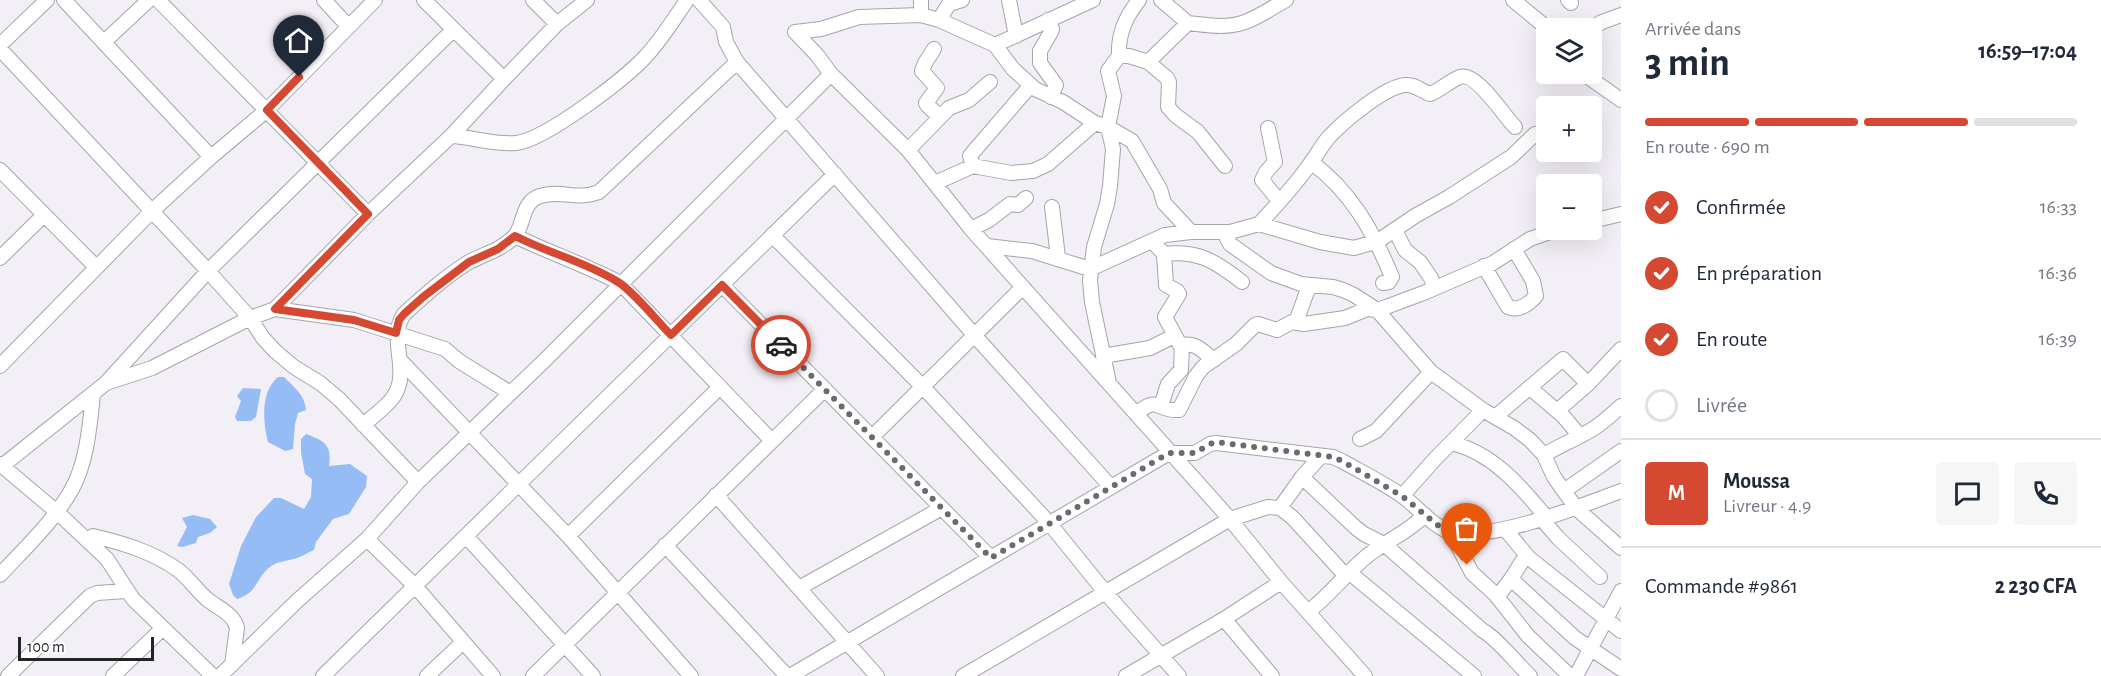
<!DOCTYPE html>
<html lang="fr">
<head>
<meta charset="utf-8">
<style>
	:root { --surface:#fff; --page:#f6f6f7; --text:#1f2937; --muted:#747a83; --line:#e0e1e3; --accent:#d54932 }
	body { margin:0; font-family:"Alegreya Sans",sans-serif; background:var(--page); color:var(--text); height:100vh; display:flex; flex-direction:column; font-size:22px; white-space:nowrap }
	* { box-sizing:border-box; margin:0 }
	p { font-size:20px; color:var(--muted) }
	.icon { flex:none; width:33px; height:33px; fill:none; stroke:currentColor; stroke-width:2; stroke-linecap:round; stroke-linejoin:round }
	.map { position:relative; flex:1; overflow:hidden }
	.side { display:flex; flex-direction:column; background:var(--surface); width:480px }
	.side>* { flex:none }
	.controls { position:absolute; left:1536px; top:18px; display:grid; gap:12px }
	.controls a { display:grid; place-items:center; width:66px; height:66px; border-radius:6px; background:var(--surface); box-shadow:0 6px 24px #0002; font-size:30px }
	.scale { position:absolute; left:18px; bottom:15px; width:136px; box-sizing:border-box; padding-left:6px; border:3px solid #242326; border-top:0; font-size:16px; line-height:21px; white-space:nowrap; color:#242326; -webkit-text-stroke:4px #fff; paint-order:stroke }
	.pin { position:absolute; display:grid; place-items:center; width:51px; height:51px; color:#fff; margin:-62px -26px; border-radius:50% 50% 50% 0; rotate:-45deg; box-shadow:0 0 6px #0007 }
	.pin .icon { rotate:45deg }
	.courier { position:absolute; display:grid; place-items:center; width:60px; height:60px; margin:-30px; border:4px solid #d54932; border-radius:50%; background:#fff; color:#222; box-shadow:0 2px 8px #0007 }
	.summary em { font-style:normal; font-weight:600 }
	.summary div { display:flex; flex-direction:column-reverse }
	.summary { display:flex; align-items:center; justify-content:space-between; height:102px; padding:0 24px }
	h1 { font-size:39px; font-weight:600; line-height:45px }
	.bar { display:grid; grid-template-columns:repeat(4,1fr); gap:9px 6px; align-content:center; height:72px; padding:0 24px }
	.bar i { height:8px; border-radius:4px; background:var(--line) }
	.bar .current { background:var(--accent) }
	.bar p { grid-column:span 4 }
	.line { display:flex; align-items:center; gap:15px; padding:0 24px; border-top:2px solid var(--line) }
	.line div { flex:1 }
	.round { display:grid; place-items:center; flex:none; width:63px; height:63px; border-radius:6px; background:var(--page) }
	ol { padding:0 24px; list-style:none }
	li { display:flex; align-items:center; gap:18px; height:66px }
	li p { margin-inline-start:auto }
	li .icon { padding:6px; border-radius:50%; background:var(--accent); color:#fff; stroke-width:4 }
	li:last-child { color:var(--muted) }
	li i { width:33px; height:33px; border:3px solid var(--line); border-radius:50% }
	main { display:flex; flex:1; min-height:0 }
	.map>svg:first-child { display:block }
	.water { fill:#96bcf6 }
	.lines { fill:none; stroke-linecap:round; stroke-linejoin:round }
	.minor-casing { stroke:#a7a3aa; stroke-width:16 }
	.minor { stroke:#fff; stroke-width:14 }
	.done { stroke:#6c6a6f; stroke-width:6; stroke-dasharray:0 10.8 }
	.route { stroke:#d54932; stroke-width:8 }
</style>
</head>
<body>
<main>
<div class="map">
<svg width="1621" height="676" viewBox="0 0 1621 676">
	<rect width="100%" height="100%" fill="#f3eff6"/>
	<!-- water -->
	<path class="water" d="M278 377H284C294 387 305 395 306 410L298 413 295 424 293 449 285 451 268 442C263 422 260 392 278 377Z
		M243 388 261 389 256 417 251 421H237L235 417 241 401 237 396Z
		M306 434C325 441 332 445 329 466L350 464 367 476 366 487 349 514 333 519 316 542 314 550C309 552 303 556 297 558 289 561 277 561 270 567 255 579 258 593 237 599L233 595 229 584 241 546 256 517 274 498H281L304 509 311 497 312 479 305 474 301 453V439Z
		M193 515 210 519 217 527 210 533 198 537 196 543 182 547 177 546 187 527 182 518Z"/>
	<g class="lines">
		<defs>
			<path id="minor" d="M64 0 211 157
				M158 0 368 214
				M324 0 348 26
				M424 0 504 79
				M533 0 557 24
				M699 0 723 27 726 42 737 62 975 336 1111 487
				M1009 0 1016 36
				M1161 0 1188 23
				M1513 0 1547 28
				M1568 0 1571 3
				M921 15V0
				M939 20 949 4 962 0
				M1048 20 1052 29 1051 32 1040 51V63L1056 85 1051 97
				M1591 28 1602 22 1621 15
				M795 32 817 55 831 74 908 150 971 229 1230 519 1281 582 1365 676
				M795 32 821 29 859 17 921 15 939 20 995 45 1093 0
				M104 42 149 0
				M0 45 47 0
				M995 45 1013 69 1035 89 1063 102 1095 123 1108 127 1132 141 1160 189 1164 203 1191 232
				M0 49 208 271 250 318 263 338 275 351 294 367 320 383 339 399 418 482
				M934 49 925 63 922 71 937 88 926 103 927 105 940 117
				M1119 56C1118 34 1125 18 1139 0
				M1148 62 1167 78 1169 82 1168 107 1175 115 1198 132 1225 166
				M1584 74 1621 100
				M1268 128 1275 162 1266 172 1262 180 1279 201
				M451 136C472 137 495 145 516 143 545 140 625 79 646 56 662 39 674 19 687 0
				M908 150 949 108 969 100 990 82
				M1311 162C1351 191 1374 233 1392 277L1389 282 1383 283
				M973 166 970 156 974 151 1031 85
				M0 170 96 267
				M935 183 973 166 1011 173 1033 171 1048 164 1095 123
				M1052 207 1058 257
				M1592 221 1621 214
				M1259 224C1276 206 1296 184 1310 164 1317 155 1321 146 1329 137 1343 122 1384 87 1405 85 1415 84 1421 91 1430 94 1441 90 1449 81 1460 77 1476 71 1504 116 1515 127
				M971 229 989 220 1010 204 1018 205 1026 198
				M1395 230 1405 250 1420 262 1431 278 1435 288
				M1224 232 1230 244 1271 273 1301 284 1333 287 1343 290 1354 295 1377 310 1431 372 1483 410 1514 428 1530 440 1544 455 1554 477 1576 508 1621 548
				M772 235 923 387 1050 524 1105 592 1179 676
				M515 236C550 253 586 265 620 283L772 441
				M1152 241 1164 254 1166 285 1177 291 1179 294 1165 317 1180 345C1196 342 1201 350 1214 360
				M987 246 1032 251 1090 269 1165 235 1191 232H1230L1259 224 1320 242 1354 248 1361 246 1378 241 1415 216 1449 197 1511 157 1535 134 1546 136
				M1164 254C1198 250 1215 261 1242 282
				M0 258 44 215
				M1484 266 1508 307C1518 312 1529 304 1536 296L1533 281 1514 249
				M722 285 991 558
				M275 309 354 320 445 349 459 361 509 392
				M1296 322 1309 286
				M1103 356 1150 348 1174 336
				M401 361 568 536 691 676
				M0 366 152 211 211 157 267 110 375 0
				M106 383 152 368 250 318 275 309 368 214 451 136 504 79 557 24 587 0
				M1109 383 1092 302 1090 280 1094 247 1107 204 1110 186 1113 149 1108 127 1114 96 1108 71 1119 56H1129L1148 62 1188 23C1207 25 1226 29 1245 22 1259 17 1273 7 1286 0
				M1530 388 1563 416 1580 436
				M1161 406 1168 384 1181 370 1182 345
				M1557 411 1588 384 1621 349
				M1136 414C1159 394 1157 412 1179 410L1196 376 1203 367 1236 344 1255 325 1258 324 1277 330 1292 322 1304 324 1345 318 1367 309 1377 310 1386 307 1426 292 1493 263 1530 239 1556 230
				M1495 417 1563 359 1588 384
				M363 425C373 416 387 407 394 396 411 370 387 339 404 314 424 296 446 276 469 262 484 254 501 250 514 237 525 225 521 202 540 196 561 189 576 201 599 192L737 62
				M872 437 1023 287
				M1360 439 1376 431 1431 372
				M1451 443C1491 452 1520 485 1546 517
				M1544 455C1557 447 1569 442 1582 435 1597 428 1609 417 1621 406
				M0 464 57 512 107 559 133 599 213 676
				M2 466 106 383 208 271 453 30
				M1302 477 1356 528 1364 534 1384 544 1482 630C1499 640 1515 662 1530 676
				M1564 491 1621 451
				M716 495 877 676
				M1402 496 1435 459 1483 410
				M1280 508 1302 477 1321 456
				M1541 518 1558 538 1600 577
				M1505 529 1529 558 1621 631
				M1450 531 1472 573 1495 594 1528 636 1570 676
				M93 536C123 543 153 552 178 570 189 578 197 591 208 600 218 608 234 614 237 628L232 665
				M466 536 593 676
				M568 536 720 387
				M367 539 415 586 493 676
				M665 545 787 676
				M1350 573 1474 676
				M0 575C25 548 54 521 72 489 87 462 90 424 93 394
				M1511 579 1526 555
				M799 588 942 508
				M1497 597 1511 579 1575 638 1621 669
				M1308 612C1330 595 1346 573 1367 556 1387 540 1406 534 1425 515
				M1224 619 1272 676
				M8 676 90 596 97 593 126 591
				M113 676 163 628
				M220 676 297 601 367 539 418 482 544 361 831 74
				M323 676 835 174
				M427 676 463 642
				M533 676 825 389
				M790 676 1169 453H1195L1210 444 1216 443 1333 457 1342 461C1363 473 1386 484 1405 498 1418 508 1430 523 1445 530 1481 546 1584 505 1621 491
				M963 676 1230 519 1268 507 1280 508 1292 517 1346 576
				M1126 676 1224 619 1281 582
				M1576 676 1621 591"/>
		</defs>
		<!-- minor casing -->
		<use href="#minor" class="minor-casing"/>
		<!-- minor -->
		<use href="#minor" class="minor"/>
	</g>
	<g class="lines">
		<!-- done -->
		<path class="done" d="M781 345 991 558 1169 453H1195L1210 444 1216 442 1333 457 1342 461 1402 496 1440 527 1450 531 1467 565"/>
		<!-- route -->
		<path class="route" d="M299 77 267 110 368 214 275 309 354 320 396 333 399 320 404 314 423 297 469 262 498 249 515 236C548 253 586 262 618 282 633 291 657 321 671 335L722 285 781 345"/>
	</g>
</svg>
<div class="controls">
<a><svg class="icon" aria-label="layers" viewBox="0 0 24 24"><path d="M12 4l9 5-9 5-9-5zM3 14l9 5 9-5"/></svg></a>
<a>+</a>
<a>−</a>
</div>
<div class="scale">100 m</div>
<div class="pin" style="left:1467px;top:565px;background:#ea580c"><svg class="icon" aria-label="bag" viewBox="0 0 24 24"><path d="M5 8h14l-1 12H6zM9 8a3 3 0 0 1 6 0"/></svg></div>
<div class="pin" style="left:299px;top:77px;background:#1f2937"><svg class="icon" aria-label="home" viewBox="0 0 24 24"><path d="M3 11l9-7 9 7M6 9v11h12V9"/></svg></div>
<div class="courier" style="left:781px;top:345px"><svg class="icon" aria-label="car" viewBox="0 0 24 24"><path d="M5 17H2v-5l4-1 3-4h7l3 4 3 1v5h-3M9 17h6M6 11h13"/><circle cx="7" cy="17" r="2"/><circle cx="17" cy="17" r="2"/></svg></div>
</div>
<section class="side">
<div class="summary"><div><h1>3 min</h1><p>Arrivée dans</p></div><em>16:59–17:04</em></div>
<div class="bar"><i class="current"></i><i class="current"></i><i class="current"></i><i></i><p>En route · 690 m</p></div>
<ol>
<li><svg class="icon" aria-label="check" viewBox="0 0 24 24"><path d="M5 12l5 5 9-10"/></svg>Confirmée<p>16:33</p></li>
<li><svg class="icon" aria-label="check" viewBox="0 0 24 24"><path d="M5 12l5 5 9-10"/></svg>En préparation<p>16:36</p></li>
<li><svg class="icon" aria-label="check" viewBox="0 0 24 24"><path d="M5 12l5 5 9-10"/></svg>En route<p>16:39</p></li>
<li><i></i>Livrée</li>
</ol>
<div class="line" style="height:108px"><b class="round" style="background:var(--accent);color:#fff">M</b><div><b>Moussa</b><p>Livreur · 4.9</p></div><a class="round"><svg class="icon" aria-label="chat" viewBox="0 0 24 24"><path d="M4 5h16v11H9l-5 4z"/></svg></a><a class="round"><svg class="icon" aria-label="phone" viewBox="0 0 24 24"><path d="M5 4h4l2 5-3 2q2 4 5 5l2-3 5 2v4C11 20 4 13 5 4z"/></svg></a></div>
<div class="line" style="height:78px"><div>Commande #9861</div><b>2 230 CFA</b></div>
</section>
</main>
</body>
</html>
